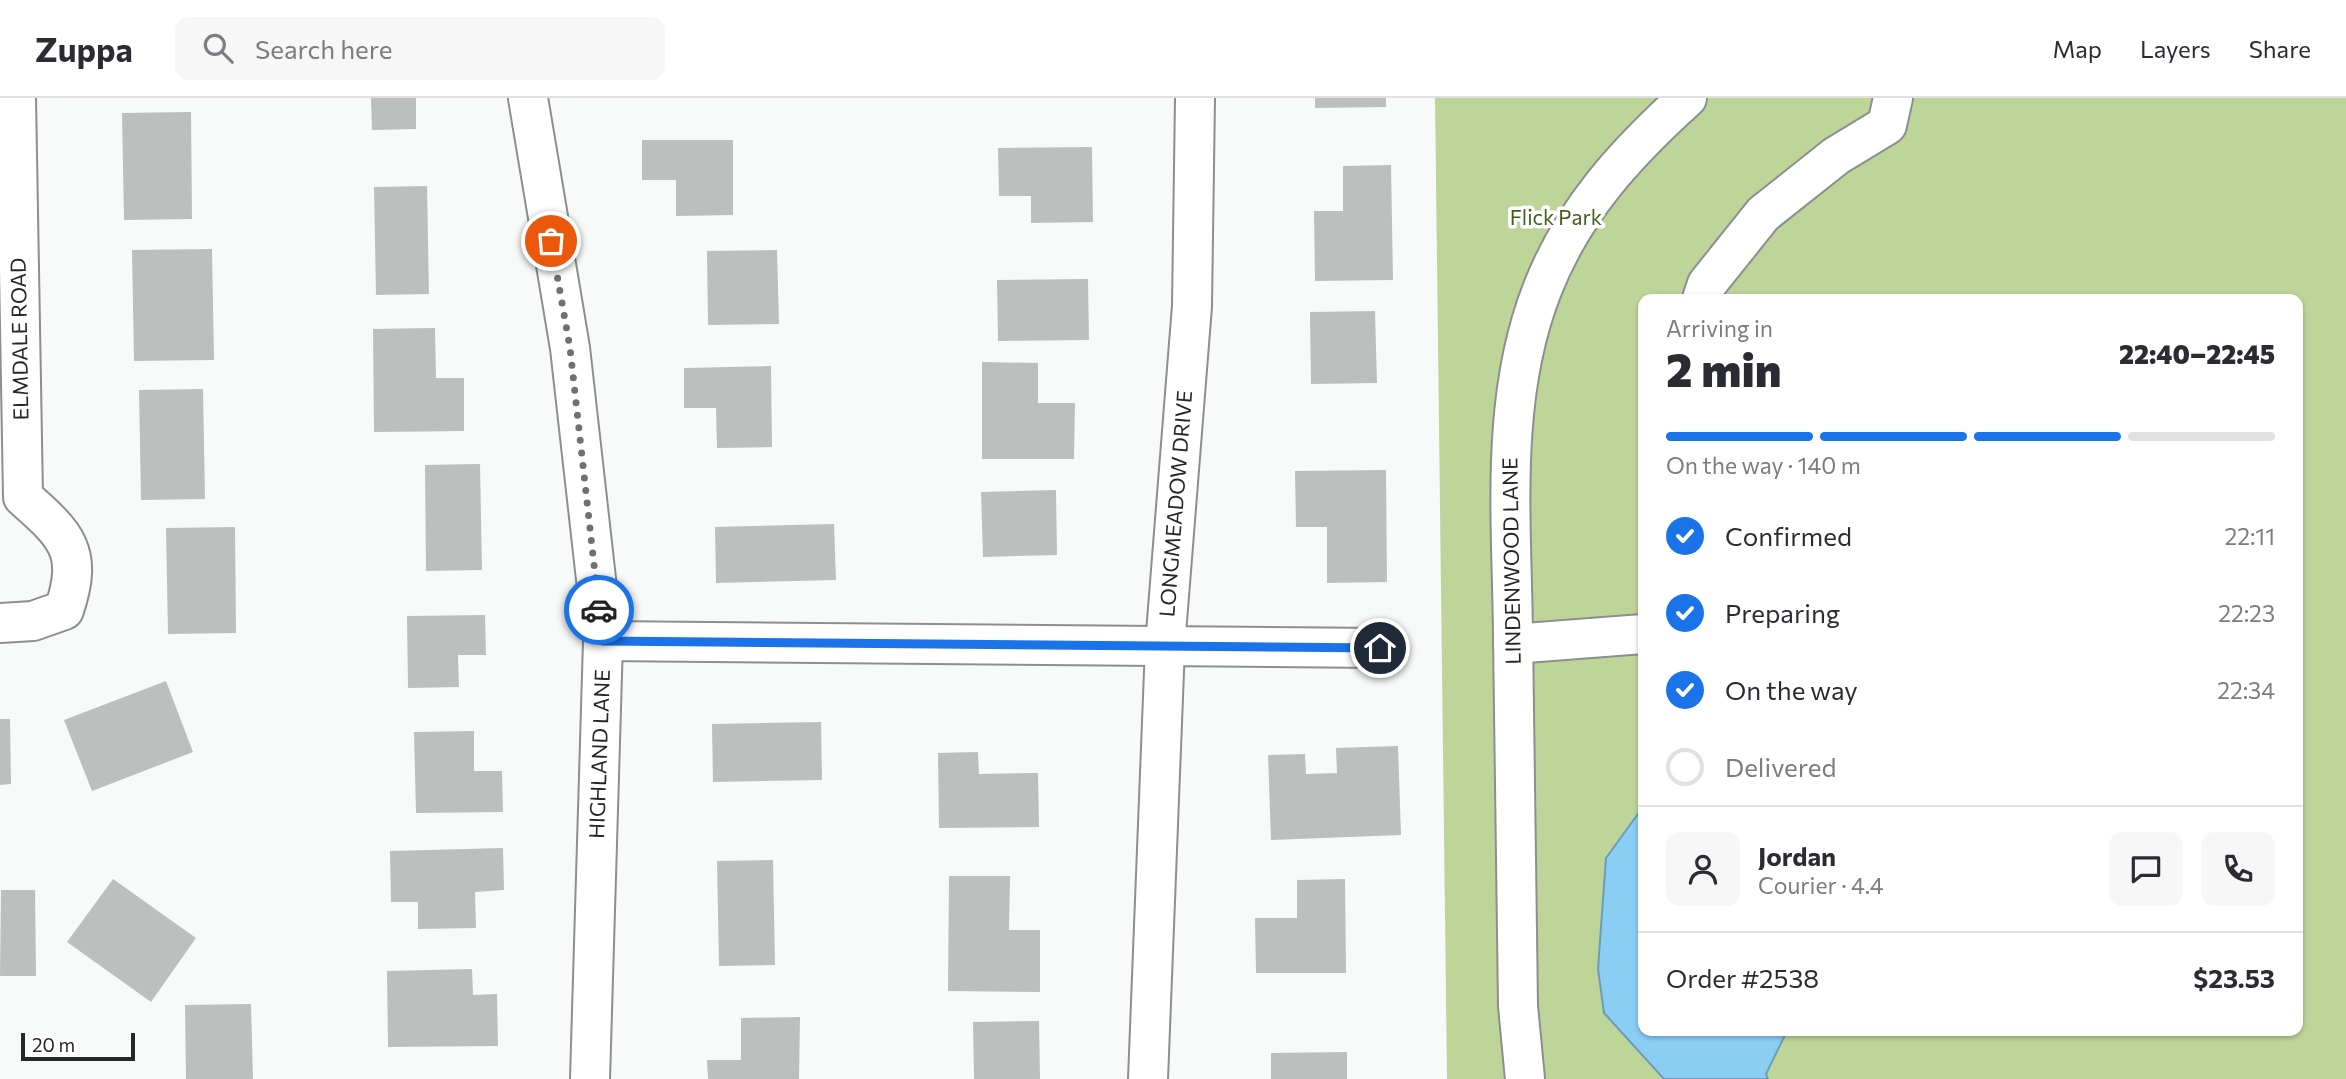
<!DOCTYPE html>
<html lang="en">
<head>
<meta charset="utf-8">
<style>
	:root { --surface:#fff; --page:#f7f7f7; --text:#2b2b33; --muted:#7c7c81; --line:#e1e1e2; --accent:#1a73e8 }
	body { margin:0; font-family:Commissioner,sans-serif; background:var(--page); color:var(--text); height:100vh; display:flex; flex-direction:column; font-size:26px; white-space:nowrap }
	* { box-sizing:border-box; margin:0 }
	p { font-size:23px; color:var(--muted) }
	.icon { flex:none; width:38px; height:38px; fill:none; stroke:currentColor; stroke-width:2; stroke-linecap:round; stroke-linejoin:round }
	.map { position:relative; flex:1; overflow:hidden }
	.details { position:absolute; left:1638px; top:196px; width:665px; height:742px; display:flex; flex-direction:column; background:var(--surface); border-radius:14px; box-shadow:0 2px 5px #0004 }
	.details>* { flex:none }
	.scale { position:absolute; left:21px; bottom:18px; width:114px; box-sizing:border-box; padding-left:7px; border:4px solid #262727; border-top:0; font-size:19px; line-height:24px; white-space:nowrap; color:#262727; -webkit-text-stroke:5px #fff; paint-order:stroke }
	.pin { position:absolute; display:grid; place-items:center; width:60px; height:60px; color:#fff; margin:-30px; border:4px solid #fff; border-radius:50%; box-shadow:0 2px 7px #0007 }
	.courier { position:absolute; display:grid; place-items:center; width:70px; height:70px; margin:-35px; border:5px solid #1a73e8; border-radius:50%; background:#fff; color:#222; box-shadow:0 2px 9px #0007 }
	.head em { font-style:normal; font-weight:800 }
	.head div { display:flex; flex-direction:column-reverse }
	.head { display:flex; align-items:center; justify-content:space-between; height:119px; padding:0 28px }
	h1 { font-size:46px; font-weight:800; line-height:52px }
	.bar { display:grid; grid-template-columns:repeat(4,1fr); gap:10px 7px; align-content:center; height:84px; padding:0 28px }
	.bar i { height:9px; border-radius:5px; background:var(--line) }
	.bar .active { background:var(--accent) }
	.bar p { grid-column:span 4 }
	.line { display:flex; align-items:center; gap:18px; padding:0 28px; border-top:2px solid var(--line) }
	.line div { flex:1 }
	.round { display:grid; place-items:center; flex:none; width:74px; height:74px; border-radius:14px; background:var(--page) }
	ol { padding:0 28px; list-style:none }
	li { display:flex; align-items:center; gap:21px; height:77px }
	li p { margin-inline-start:auto }
	li .icon { padding:7px; border-radius:50%; background:var(--accent); color:#fff; stroke-width:4 }
	li:last-child { color:var(--muted) }
	li i { width:38px; height:38px; border:4px solid var(--line); border-radius:50% }
	header { display:flex; align-items:center; gap:42px; box-sizing:border-box; height:98px; padding:0 35px; background:var(--surface); border-bottom:2px solid var(--line) }
	header strong { font-size:33px }
	nav { display:flex; gap:38px; margin-inline-start:auto; font-size:24px }
	.search { width:490px; height:63px; background:var(--page); display:flex; align-items:center; gap:18px; box-sizing:border-box; padding:0 24px; border-radius:14px; color:var(--muted); font-size:26px }
	.map>svg:first-child { display:block }
	.green { fill:#bed599; fill-rule:evenodd }
	.water { fill:#8bcef4; stroke:#6d9cb6; stroke-width:2 }
	.building { fill:#bcbfbd }
	.lines { fill:none; stroke-linecap:round; stroke-linejoin:round }
	.minor-casing { stroke:#8c8f8e; stroke-width:42 }
	.minor { stroke:#fff; stroke-width:38 }
	.done { stroke:#6f7170; stroke-width:7; stroke-dasharray:0 12.6 }
	.route { stroke:#1a73e8; stroke-width:9 }
	.labels { text-anchor:middle; stroke-width:7; stroke-linejoin:round; paint-order:stroke }
	.park-label { font-size:21px; fill:#475c1c; stroke:#fff }
	.street-label { font-size:21px; fill:#262727; stroke:#fff }
</style>
</head>
<body>
<header>
<strong>Zuppa</strong>
<div class="search"><svg class="icon" aria-label="search" viewBox="0 0 24 24"><circle cx="10" cy="10" r="6"/><path d="M15 15l6 6"/></svg>Search here</div>
<nav><a>Map</a><a>Layers</a><a>Share</a></nav>
</header>
<div class="map">
<svg width="2346" height="981" viewBox="0 0 2346 981">
	<rect width="100%" height="100%" fill="#f7faf9"/>
	<!-- green -->
	<path class="green" d="M1435 0H2346V981H1447ZM1643 201H2298V933H1643Z"/>
	<!-- water -->
	<path class="water" d="M1643 709V933H1787L1766 976 1768 981H1664L1604 915 1598 871 1606 760Z"/>
	<!-- building -->
	<path class="building" d="M371 0H416V31L372 32Z
		M1315 0H1386V9L1315 10Z
		M191 14 192 121 124 122 122 15Z
		M642 42H733V117L676 118V82H642Z
		M1092 49 1093 124 1031 125V98H999L998 50Z
		M1391 67 1393 182 1315 183 1314 113H1343V68Z
		M427 88 429 196 376 197 374 89Z
		M212 151 214 262 134 263 132 152Z
		M777 152 779 226 708 227 707 153Z
		M1088 181 1089 242 998 243 997 182Z
		M1375 213 1377 285 1311 286 1310 214Z
		M435 230 436 280H464V333L374 334 373 231Z
		M982 264 1038 265V305H1075L1074 361H982Z
		M771 268 772 349 717 350 716 310H684V270Z
		M203 291 205 401 141 402 139 292Z
		M480 366 482 472 426 473 425 367Z
		M1386 372 1387 484 1327 485V429H1296L1295 373Z
		M1056 392 1057 457 983 459 981 394Z
		M834 426 836 482 716 485 715 429Z
		M235 429 236 535 168 536 166 430Z
		M485 517 486 557H458L459 589 408 590 407 518Z
		M166 583 193 654 92 693 64 622Z
		M0 621H10L11 686 0 687Z
		M821 624 822 682 713 684 712 626Z
		M474 633V673H502L503 714 416 715 414 634Z
		M1398 648 1401 737 1271 742 1268 657 1305 656 1306 676 1337 675 1336 650Z
		M978 654 979 676 1038 675 1039 729 939 730 938 655Z
		M503 750 504 792 475 794 476 830 418 831V804H391L390 753Z
		M773 762 775 867 719 868 717 763Z
		M949 778H1010L1009 832H1040V894L948 893Z
		M113 781 196 840 151 904 67 844Z
		M1345 781 1346 875H1256L1255 820H1297V782Z
		M1 792H35L36 878H0Z
		M472 871 473 897 497 896 498 948 388 949 387 873Z
		M251 906 253 981H186L185 907Z
		M800 919 799 981H708L707 962H741V920Z
		M1039 923 1040 981H974L973 924Z
		M1347 954V981H1271V955Z"/>
	<g class="lines">
		<defs>
			<g id="minor">
				<path d="M528 0 570 250 603 543 590 981"/>
				<path d="M1702 201 1707 186 1763 116 1836 58 1887 27 1893 0"/>
				<path d="M0 525 33 523 64 512C84 453 66 437 23 399L16 0"/>
				<path d="M603 543 1380 550"/>
				<path d="M1513 546 1643 536"/>
				<path id="s1" d="M1148 981 1165 548 1192 208 1195 0"/>
				<path d="M1525 981 1518 908C1516 785 1515 661 1513 538 1512 422 1499 302 1542 192 1572 114 1625 56 1687 0"/>
			</g>
		</defs>
		<!-- minor casing -->
		<use href="#minor" class="minor-casing"/>
		<!-- minor -->
		<use href="#minor" class="minor"/>
	</g>
	<g class="lines">
		<!-- done -->
		<path class="done" d="M551 143 570 250 599 512"/>
		<!-- route -->
		<path class="route" d="M599 512 603 543 1380 550"/>
	</g>
	<g class="labels">
		<!-- park labels -->
		<g class="park-label">
			<text x="1556" y="127">Flick Park</text>
		</g>
		<!-- street labels -->
		<g class="street-label">
			<text transform="translate(20 241) rotate(-91)" y="7">ELMDALE ROAD</text>
			<text dy="7" stroke="none"><textPath href="#s1" startOffset="576">LONGMEADOW DRIVE</textPath></text>
			<text transform="translate(1512 463) rotate(-91)" y="7">LINDENWOOD LANE</text>
			<text transform="translate(600 656) rotate(-88)" y="7">HIGHLAND LANE</text>
		</g>
	</g>
</svg>
<div class="scale">20 m</div>
<div class="pin" style="left:551px;top:143px;background:#ea580c"><svg class="icon" aria-label="bag" viewBox="0 0 24 24"><path d="M5 8h14l-1 12H6zM9 8a3 3 0 0 1 6 0"/></svg></div>
<div class="pin" style="left:1380px;top:550px;background:#1f2937"><svg class="icon" aria-label="home" viewBox="0 0 24 24"><path d="M3 11l9-7 9 7M6 9v11h12V9"/></svg></div>
<div class="courier" style="left:599px;top:512px"><svg class="icon" aria-label="car" viewBox="0 0 24 24"><path d="M5 17H2v-5l4-1 3-4h7l3 4 3 1v5h-3M9 17h6M6 11h13"/><circle cx="7" cy="17" r="2"/><circle cx="17" cy="17" r="2"/></svg></div>
<section class="details">
<div class="head"><div><h1>2 min</h1><p>Arriving in</p></div><em>22:40–22:45</em></div>
<div class="bar"><i class="active"></i><i class="active"></i><i class="active"></i><i></i><p>On the way · 140 m</p></div>
<ol>
<li><svg class="icon" aria-label="check" viewBox="0 0 24 24"><path d="M5 12l5 5 9-10"/></svg>Confirmed<p>22:11</p></li>
<li><svg class="icon" aria-label="check" viewBox="0 0 24 24"><path d="M5 12l5 5 9-10"/></svg>Preparing<p>22:23</p></li>
<li><svg class="icon" aria-label="check" viewBox="0 0 24 24"><path d="M5 12l5 5 9-10"/></svg>On the way<p>22:34</p></li>
<li><i></i>Delivered</li>
</ol>
<div class="line" style="height:126px"><a class="round"><svg class="icon" aria-label="person" viewBox="0 0 24 24"><circle cx="12" cy="8" r="4"/><path d="M4 21q1-7 8-7t8 7"/></svg></a><div><b>Jordan</b><p>Courier · 4.4</p></div><a class="round"><svg class="icon" aria-label="chat" viewBox="0 0 24 24"><path d="M4 5h16v11H9l-5 4z"/></svg></a><a class="round"><svg class="icon" aria-label="phone" viewBox="0 0 24 24"><path d="M5 4h4l2 5-3 2q2 4 5 5l2-3 5 2v4C11 20 4 13 5 4z"/></svg></a></div>
<div class="line" style="height:91px"><div>Order #2538</div><b>$23.53</b></div>
</section>
</div>
</body>
</html>
